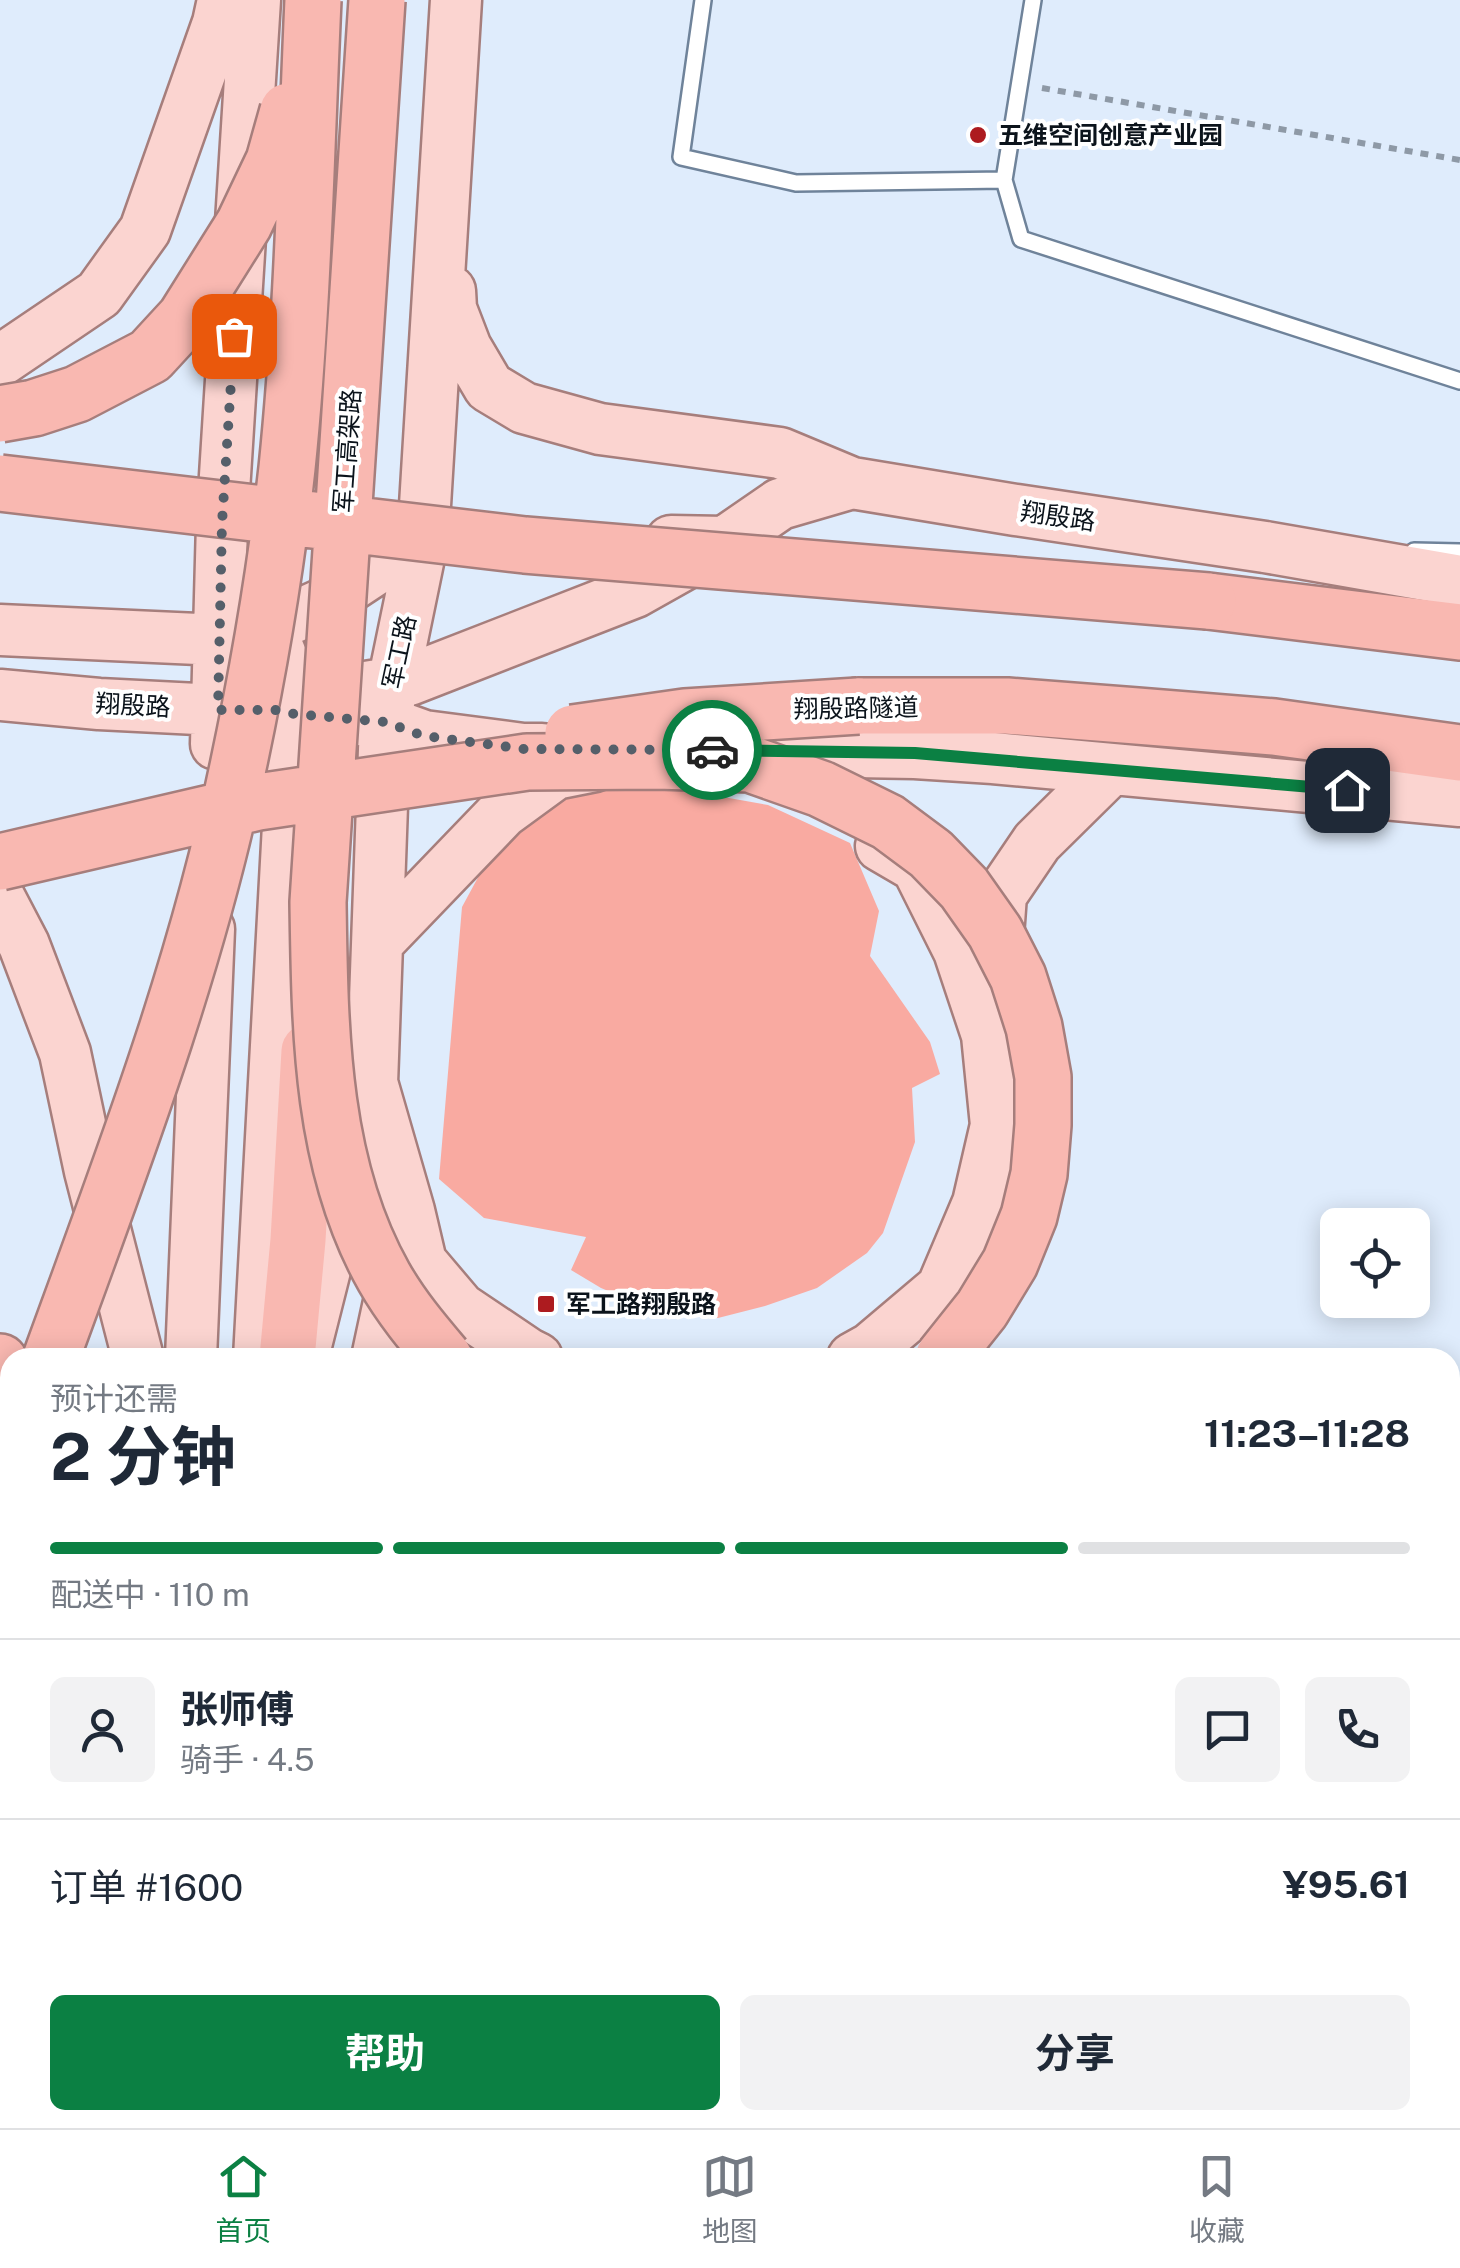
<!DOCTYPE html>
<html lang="zh">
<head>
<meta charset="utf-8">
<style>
	:root { --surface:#fff; --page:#f2f2f3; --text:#1f2937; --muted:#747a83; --line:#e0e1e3; --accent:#0b8043 }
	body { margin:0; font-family:"Public Sans","Noto Sans SC",sans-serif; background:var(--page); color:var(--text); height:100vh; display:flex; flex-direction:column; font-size:38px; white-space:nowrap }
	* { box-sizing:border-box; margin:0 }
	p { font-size:32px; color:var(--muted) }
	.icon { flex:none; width:55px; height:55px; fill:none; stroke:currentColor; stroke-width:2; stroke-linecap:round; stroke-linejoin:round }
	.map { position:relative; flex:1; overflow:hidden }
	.panel { position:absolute; left:0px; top:1348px; width:1460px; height:782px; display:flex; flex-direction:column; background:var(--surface); border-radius:30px 30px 0 0; box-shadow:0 5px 25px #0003 }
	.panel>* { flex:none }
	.buttons { position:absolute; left:1320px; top:1208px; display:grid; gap:20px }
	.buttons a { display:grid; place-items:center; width:110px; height:110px; border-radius:15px; background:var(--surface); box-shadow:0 5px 25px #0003; font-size:50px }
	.pin { position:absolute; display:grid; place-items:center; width:85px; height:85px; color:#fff; margin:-42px; border-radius:20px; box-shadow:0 5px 15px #0006 }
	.courier { position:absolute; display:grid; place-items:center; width:100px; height:100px; margin:-50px; border:8px solid #0b8043; border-radius:50%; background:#fff; color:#222; box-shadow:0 2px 12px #0007 }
	.summary em { font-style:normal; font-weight:700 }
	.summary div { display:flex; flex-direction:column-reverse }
	.summary { display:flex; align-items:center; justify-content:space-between; height:170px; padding:0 50px }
	h1 { font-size:65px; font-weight:700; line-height:75px }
	.bar { display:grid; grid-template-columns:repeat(4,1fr); gap:15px 10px; align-content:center; height:120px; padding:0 50px }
	.bar i { height:12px; border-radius:8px; background:var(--line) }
	.bar .on { background:var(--accent) }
	.bar p { grid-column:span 4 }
	.line { display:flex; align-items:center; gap:25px; padding:0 50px; border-top:2px solid var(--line) }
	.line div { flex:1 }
	.round { display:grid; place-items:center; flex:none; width:105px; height:105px; border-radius:15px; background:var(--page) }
	.primary-button { display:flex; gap:20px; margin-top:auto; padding:20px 50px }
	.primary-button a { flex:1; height:115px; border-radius:15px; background:var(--accent); color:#fff; font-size:40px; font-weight:700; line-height:115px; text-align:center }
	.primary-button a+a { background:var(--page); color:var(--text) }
	.dock { display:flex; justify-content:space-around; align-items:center; height:140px; border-top:2px solid var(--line); background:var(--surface); font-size:28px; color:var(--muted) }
	.dock a { display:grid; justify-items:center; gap:5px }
	.dock .on { color:var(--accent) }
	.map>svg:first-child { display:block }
	.green { fill:#f9aaa1 }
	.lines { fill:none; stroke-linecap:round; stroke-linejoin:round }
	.lane-casing { stroke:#6f839a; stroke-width:20 }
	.primary-casing { stroke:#a67e7c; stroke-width:55 }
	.highway-casing { stroke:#a67e7c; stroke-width:60 }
	.path { stroke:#8e99a6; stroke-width:6; stroke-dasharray:8 8; stroke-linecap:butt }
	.lane { stroke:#fff; stroke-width:15 }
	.primary { stroke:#fbd4d0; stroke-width:50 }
	.highway { stroke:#f9b8b1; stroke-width:55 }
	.highway-bridge-casing { stroke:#a67e7c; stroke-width:60; stroke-linecap:butt }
	.highway-bridge { stroke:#f9b8b1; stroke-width:55 }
	.done { stroke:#555f6a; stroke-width:10; stroke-dasharray:0 18 }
	.route { stroke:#0b8043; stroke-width:12 }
	.poi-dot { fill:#ad1b1f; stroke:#fff; stroke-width:4 }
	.labels { text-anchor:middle; stroke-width:8; stroke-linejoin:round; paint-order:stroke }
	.poi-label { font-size:25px; font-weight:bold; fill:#0b131b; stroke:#fff; text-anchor:start }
	.street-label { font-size:25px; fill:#0b131b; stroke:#fff }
</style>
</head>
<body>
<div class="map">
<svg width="1460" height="2128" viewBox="0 0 1460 2128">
	<rect width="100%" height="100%" fill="#dfecfc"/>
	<!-- green -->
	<path class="green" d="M667 787 768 805 850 843 879 911 870 956 930 1042 940 1074 912 1088 915 1142 883 1233 867 1253 817 1288 765 1306 718 1318 666 1315 601 1288 571 1270 586 1237 484 1218 439 1179 462 907 502 833 571 791Z"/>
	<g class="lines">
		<defs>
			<path id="lane" d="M703 0 681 157 796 183 1004 180 1033 0
				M1004 180 1021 239 1460 381
				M1414 551 1460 552
				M1450 1949 1460 1947"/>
			<path id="primary" d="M450 291 451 309 466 348 489 387 524 408 600 429 780 453 852 483 1016 510 1265 547 1460 581
				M0 361 99 294 145 230 218 23 223 0
				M671 541 725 542 780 504 852 483
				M0 630 220 640 270 628 323 604 423 538
				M366 687 409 680 635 592 708 551
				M0 695 99 704 217 710H275L294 715 385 722 424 736 523 749H542
				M216 744 222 523 255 0
				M727 750 915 753 993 758 1460 801
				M0 899 24 945 65 1053 90 1171 138 1358
				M378 942 503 812 555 774 595 766
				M996 963 1001 895 1037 842 1111 769
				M373 1086 409 1211 421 1262 460 1308 527 1353 537 1358
				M304 1353 372 1084 385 722 423 538 456 0
				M191 1358 209 929
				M259 1358 294 715 299 698 260 605
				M377 1358 398 1260
				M853 1358 871 1348 942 1288 978 1203 996 1125 987 1035 959 951 917 867 881 846
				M269 2128 270 2120"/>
			<path id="highway" d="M1208 601 1460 632
				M858 706H1007L1137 716 1274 727 1460 753
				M287 1358 298 1240 309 1051
				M0 1362 10 1385
				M0 1520 10 1485
				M0 1589 10 1622
				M64 2128 65 2120
				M153 2128V2120
				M210 2128 211 2120"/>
		</defs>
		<!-- lane casing -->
		<use href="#lane" class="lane-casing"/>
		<!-- primary casing -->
		<use href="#primary" class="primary-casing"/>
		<!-- highway casing -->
		<use href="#highway" class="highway-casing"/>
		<!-- path -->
		<path class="path" d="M1042 88 1460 160"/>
		<!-- lane -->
		<use href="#lane" class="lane"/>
		<!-- primary -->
		<use href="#primary" class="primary"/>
		<!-- highway -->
		<use href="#highway" class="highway"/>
		<defs>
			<path id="highway-bridge" d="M377 0 318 902C320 1028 320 1164 384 1277 401 1307 422 1332 444 1358
				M0 414 34 408 77 394 150 356 185 318 244 224 274 161 288 111
				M0 483 525 545 1208 601
				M573 733 685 717 858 706
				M0 862 258 802 527 762 658 761 750 764 821 789 888 822 931 854 964 888 995 932 1018 977 1034 1027 1043 1077V1125L1039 1174 1029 1216 1010 1263 982 1309 943 1358
				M51 1358C122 1163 196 970 238 767 259 668 276 568 287 468 303 313 306 156 313 0"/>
		</defs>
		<!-- highway-bridge casing -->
		<use href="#highway-bridge" class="highway-bridge-casing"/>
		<!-- highway-bridge -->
		<use href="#highway-bridge" class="highway-bridge"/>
	</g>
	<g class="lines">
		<!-- done -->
		<path class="done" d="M234 336 222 523 218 710H275L294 714 385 722 424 736 524 749 712 750"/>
		<!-- route -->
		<path class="route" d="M712 750 915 753 1347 790"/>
	</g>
	<!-- markers -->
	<g class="poi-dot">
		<circle cx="978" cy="135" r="10"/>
		<rect x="536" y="1294" width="20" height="20" rx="5"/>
	</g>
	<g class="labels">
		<!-- poi labels -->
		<g class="poi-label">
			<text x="998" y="144">五维空间创意产业园</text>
			<text x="566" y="1313">军工路翔殷路</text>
		</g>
		<!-- street labels -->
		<g class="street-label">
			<text transform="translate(347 451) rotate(-86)" y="9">军工高架路</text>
			<text transform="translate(1058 516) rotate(8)" y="9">翔殷路</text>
			<text transform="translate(399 652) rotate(-78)" y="9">军工路</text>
			<text transform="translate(133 705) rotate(3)" y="9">翔殷路</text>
			<text transform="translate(856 708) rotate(-1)" y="9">翔殷路隧道</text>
		</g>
	</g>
</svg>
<div class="buttons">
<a><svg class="icon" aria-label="locate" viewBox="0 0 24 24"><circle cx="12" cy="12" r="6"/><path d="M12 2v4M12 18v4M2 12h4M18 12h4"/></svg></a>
</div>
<div class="pin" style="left:234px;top:336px;background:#ea580c"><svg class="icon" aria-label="bag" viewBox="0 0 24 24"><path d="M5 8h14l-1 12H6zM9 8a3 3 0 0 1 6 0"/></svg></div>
<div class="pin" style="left:1347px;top:790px;background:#1f2937"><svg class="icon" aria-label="home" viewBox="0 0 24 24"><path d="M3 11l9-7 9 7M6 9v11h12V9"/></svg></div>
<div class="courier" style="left:712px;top:750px"><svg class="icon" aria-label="car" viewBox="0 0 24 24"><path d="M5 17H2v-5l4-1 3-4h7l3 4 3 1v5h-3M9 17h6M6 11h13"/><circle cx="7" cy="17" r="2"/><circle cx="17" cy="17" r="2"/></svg></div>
<section class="panel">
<div class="summary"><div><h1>2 分钟</h1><p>预计还需</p></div><em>11:23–11:28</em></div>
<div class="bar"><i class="on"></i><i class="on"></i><i class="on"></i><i></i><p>配送中 · 110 m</p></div>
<div class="line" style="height:180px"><a class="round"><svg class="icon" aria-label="person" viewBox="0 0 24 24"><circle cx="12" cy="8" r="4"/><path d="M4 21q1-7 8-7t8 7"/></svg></a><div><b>张师傅</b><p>骑手 · 4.5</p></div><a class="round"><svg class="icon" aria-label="chat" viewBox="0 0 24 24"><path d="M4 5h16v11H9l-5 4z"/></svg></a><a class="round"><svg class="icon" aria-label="phone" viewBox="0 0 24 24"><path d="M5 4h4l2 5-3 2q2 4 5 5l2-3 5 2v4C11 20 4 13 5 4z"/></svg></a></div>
<div class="line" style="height:130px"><div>订单 #1600</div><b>¥95.61</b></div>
<div class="primary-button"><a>帮助</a><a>分享</a></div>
</section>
</div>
<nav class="dock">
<a class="on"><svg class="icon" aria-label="home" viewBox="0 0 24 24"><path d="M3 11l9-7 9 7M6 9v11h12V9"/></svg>首页</a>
<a><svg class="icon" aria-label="map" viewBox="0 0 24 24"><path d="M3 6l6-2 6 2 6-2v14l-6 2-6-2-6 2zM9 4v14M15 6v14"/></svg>地图</a>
<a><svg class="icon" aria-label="saved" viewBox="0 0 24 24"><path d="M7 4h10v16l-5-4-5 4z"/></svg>收藏</a>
</nav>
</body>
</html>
